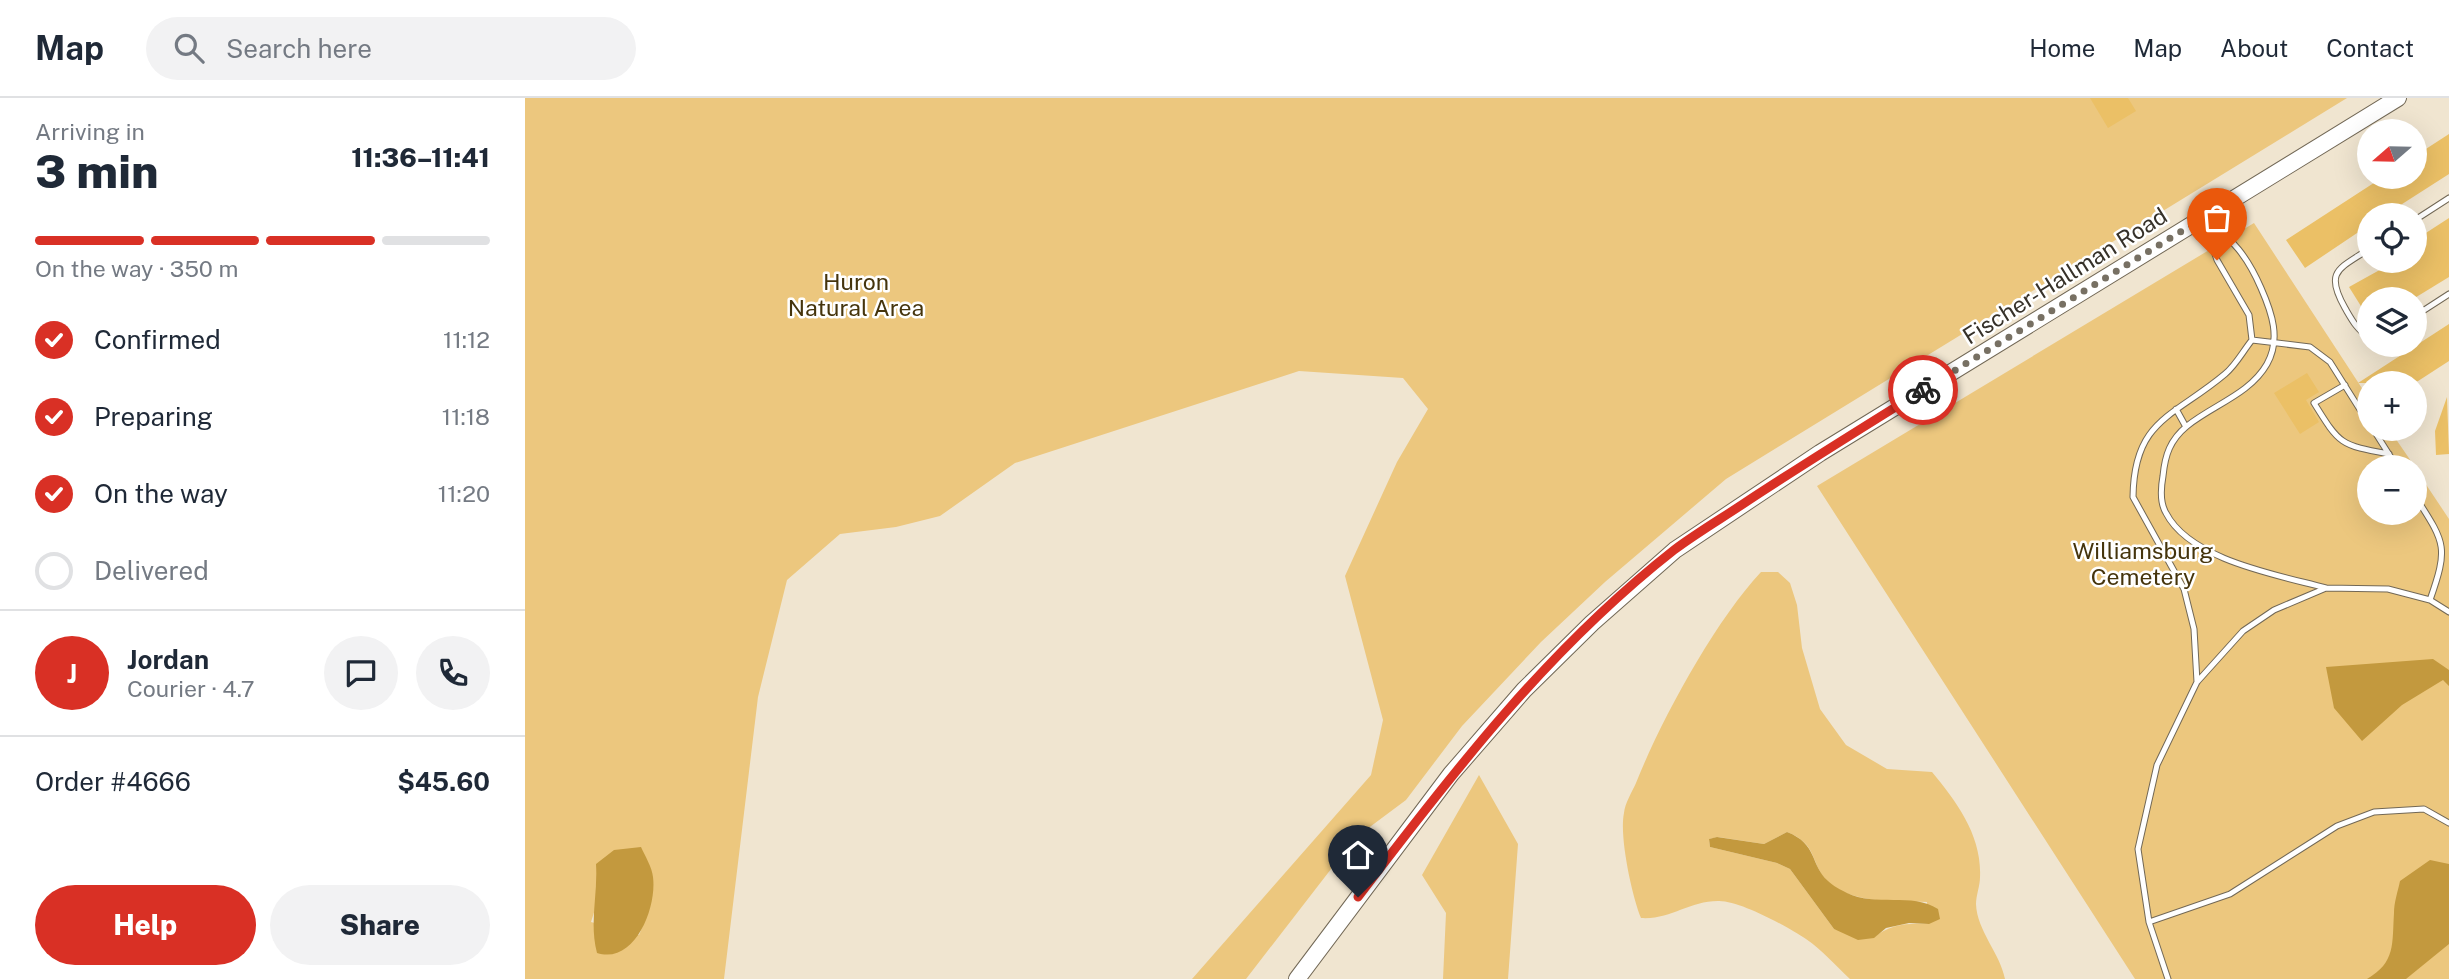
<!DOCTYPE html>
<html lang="en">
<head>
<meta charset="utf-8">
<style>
	:root { --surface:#fff; --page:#f2f2f3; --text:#1f2937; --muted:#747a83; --line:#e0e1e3; --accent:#d93025 }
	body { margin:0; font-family:"Public Sans",sans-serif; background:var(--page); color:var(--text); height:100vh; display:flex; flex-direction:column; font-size:26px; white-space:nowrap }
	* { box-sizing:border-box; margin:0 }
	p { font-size:23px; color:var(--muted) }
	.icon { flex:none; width:38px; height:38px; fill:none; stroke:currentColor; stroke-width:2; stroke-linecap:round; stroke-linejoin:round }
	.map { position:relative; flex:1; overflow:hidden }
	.sheet { display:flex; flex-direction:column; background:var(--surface); width:525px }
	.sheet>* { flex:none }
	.needle { width:46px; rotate:250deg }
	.controls { position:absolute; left:1832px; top:21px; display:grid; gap:14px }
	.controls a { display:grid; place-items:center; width:70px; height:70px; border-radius:50%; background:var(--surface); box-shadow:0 7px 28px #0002; font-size:35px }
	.pin { position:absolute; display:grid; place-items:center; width:60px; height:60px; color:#fff; margin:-72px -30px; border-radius:50% 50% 50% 0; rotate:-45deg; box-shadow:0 0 7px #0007 }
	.pin .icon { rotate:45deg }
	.courier { position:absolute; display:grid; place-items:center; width:70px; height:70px; margin:-35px; border:5px solid #d93025; border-radius:50%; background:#fff; color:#222; box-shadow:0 2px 9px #0007 }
	.headline em { font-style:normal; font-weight:800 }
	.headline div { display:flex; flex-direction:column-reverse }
	.headline { display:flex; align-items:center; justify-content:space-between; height:119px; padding:0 35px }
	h1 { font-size:46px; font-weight:800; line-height:52px }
	.bar { display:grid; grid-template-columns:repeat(4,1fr); gap:10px 7px; align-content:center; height:84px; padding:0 35px }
	.bar i { height:9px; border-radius:5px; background:var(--line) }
	.bar .selected { background:var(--accent) }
	.bar p { grid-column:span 4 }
	.line { display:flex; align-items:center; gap:18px; padding:0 35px; border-top:2px solid var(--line) }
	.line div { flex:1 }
	.round { display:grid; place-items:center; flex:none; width:74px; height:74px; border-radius:37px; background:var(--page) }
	ol { padding:0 35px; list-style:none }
	li { display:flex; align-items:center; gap:21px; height:77px }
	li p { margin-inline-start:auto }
	li .icon { padding:7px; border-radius:50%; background:var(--accent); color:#fff; stroke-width:4 }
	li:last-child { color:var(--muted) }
	li i { width:38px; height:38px; border:4px solid var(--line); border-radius:50% }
	.primary-button { display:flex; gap:14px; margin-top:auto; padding:14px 35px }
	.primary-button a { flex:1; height:80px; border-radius:42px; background:var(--accent); color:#fff; font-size:28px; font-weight:800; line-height:80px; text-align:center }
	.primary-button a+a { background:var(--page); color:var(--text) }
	header { display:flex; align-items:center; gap:42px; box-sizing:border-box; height:98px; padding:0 35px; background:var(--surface); border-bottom:2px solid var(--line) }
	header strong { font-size:33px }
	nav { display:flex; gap:38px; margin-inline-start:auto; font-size:24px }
	.search { width:490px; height:63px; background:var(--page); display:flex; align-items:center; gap:18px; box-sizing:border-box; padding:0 24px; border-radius:38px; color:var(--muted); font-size:26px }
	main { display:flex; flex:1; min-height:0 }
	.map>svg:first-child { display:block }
	.green { fill:#ecc77e; fill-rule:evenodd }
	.water { fill:#c3993e }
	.building { fill:#ebc066 }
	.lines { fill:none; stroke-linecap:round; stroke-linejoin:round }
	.lane-casing { stroke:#726856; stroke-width:7 }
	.secondary-casing { stroke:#726856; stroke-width:18 }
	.lane { stroke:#fff; stroke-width:5 }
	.secondary { stroke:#fff; stroke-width:16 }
	.done { stroke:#777063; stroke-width:7; stroke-dasharray:0 12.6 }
	.route { stroke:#d93025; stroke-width:9 }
	.labels { text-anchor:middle; stroke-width:5; stroke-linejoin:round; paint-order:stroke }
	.street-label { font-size:23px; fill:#363129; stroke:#fff }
	.park-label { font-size:23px; fill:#45340c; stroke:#fff }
</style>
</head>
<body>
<header>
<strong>Map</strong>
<div class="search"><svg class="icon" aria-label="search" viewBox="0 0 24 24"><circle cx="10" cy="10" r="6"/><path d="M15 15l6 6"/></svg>Search here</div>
<nav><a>Home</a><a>Map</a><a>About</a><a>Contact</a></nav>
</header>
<main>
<section class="sheet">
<div class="headline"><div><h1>3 min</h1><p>Arriving in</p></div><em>11:36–11:41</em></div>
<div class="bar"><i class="selected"></i><i class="selected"></i><i class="selected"></i><i></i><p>On the way · 350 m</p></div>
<ol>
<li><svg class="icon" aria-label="check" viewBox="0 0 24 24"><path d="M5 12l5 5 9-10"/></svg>Confirmed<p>11:12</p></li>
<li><svg class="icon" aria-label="check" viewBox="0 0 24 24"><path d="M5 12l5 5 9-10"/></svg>Preparing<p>11:18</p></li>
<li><svg class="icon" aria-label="check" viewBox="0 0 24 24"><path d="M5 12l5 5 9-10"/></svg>On the way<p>11:20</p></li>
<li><i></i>Delivered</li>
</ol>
<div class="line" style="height:126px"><b class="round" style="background:var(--accent);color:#fff">J</b><div><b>Jordan</b><p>Courier · 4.7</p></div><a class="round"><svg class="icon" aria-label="chat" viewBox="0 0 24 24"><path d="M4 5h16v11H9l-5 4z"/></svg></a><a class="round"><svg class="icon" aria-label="phone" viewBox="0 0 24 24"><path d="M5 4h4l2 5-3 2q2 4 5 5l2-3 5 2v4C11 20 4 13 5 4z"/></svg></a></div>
<div class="line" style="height:91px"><div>Order #4666</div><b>$45.60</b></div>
<div class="primary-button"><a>Help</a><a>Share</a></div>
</section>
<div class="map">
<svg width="1924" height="881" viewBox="0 0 1924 881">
	<rect width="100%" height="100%" fill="#f0e5d0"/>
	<!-- green -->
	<path class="green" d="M0 0H1822L1201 381 1080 484 1016 544 937 628 881 702 830 740 721 881H667L846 677 858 622 820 478 872 364 903 311 878 280 774 273 490 365 415 418 371 429 315 436 262 482 233 599 199 881H0ZM72 788 119 825 114 837 66 824 72 805Z
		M1729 125 1844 301V331H1864L1890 369H1844V415H1890V370L1924 421V881H1610L1292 388Z
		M1236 474H1253L1265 485 1272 507 1277 550 1295 611 1321 647 1362 671 1407 674C1432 704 1457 738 1455 779 1455 788 1451 797 1451 806 1452 833 1475 855 1480 881H1325C1311 868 1297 852 1281 841 1263 829 1214 802 1193 803 1164 803 1145 822 1116 820 1107 798 1094 738 1099 715 1100 705 1107 694 1111 685 1136 622 1190 523 1236 474ZM1262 734C1293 746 1285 765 1302 783 1325 806 1372 803 1402 804L1403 826C1382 825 1365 826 1348 840L1309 831 1265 771 1252 765 1185 749 1184 741 1193 739 1239 746Z
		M954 677 993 746 983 881H918L921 815 897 777Z"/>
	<!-- water -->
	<path class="water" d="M1908 561 1924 572V588L1918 582 1877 607 1837 643 1809 610 1801 569Z
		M1262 734C1293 746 1285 767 1303 783 1308 788 1316 792 1322 795 1350 809 1387 794 1413 811L1415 821 1404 826 1384 825 1361 830 1349 840 1333 842 1309 831 1265 771 1252 765 1185 749 1184 741 1192 739 1239 746Z
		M116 749C120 758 127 769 128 779 132 809 110 867 72 855 64 824 73 797 71 766L89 752Z
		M1905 762 1924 766V846L1881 881H1842C1871 864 1867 846 1869 815 1869 804 1873 793 1875 783Z"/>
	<!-- building -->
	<path class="building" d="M1565 0H1603L1611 13 1583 30Z
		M1924 36V76L1860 117H1844V127L1780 170 1761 142 1858 79H1890V58Z
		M1924 120V179L1888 201H1844V221L1824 189 1860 169 1856 163H1890V142Z
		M1924 226V263L1890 285H1833Z
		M1782 275 1794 294 1781 302 1794 324 1775 336 1749 295Z
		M1922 299 1924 356 1911 357 1910 333Z"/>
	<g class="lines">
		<defs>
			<path id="lane" d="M1680 122C1708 140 1723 160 1736 190 1747 215 1756 241 1742 266 1725 296 1688 307 1662 328 1645 342 1640 357 1638 378 1636 389 1635 405 1641 415 1665 462 1753 477 1801 490
				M1890 122 1924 100
				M1844 151C1814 171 1799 173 1820 210 1827 222 1832 232 1844 239
				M1890 218 1924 196
				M1727 242 1785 249 1805 264 1844 326
				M1820 287 1789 305C1815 347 1815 347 1864 356
				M1651 311 1661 329
				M1848 331 1872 369
				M1890 398C1920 445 1924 448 1905 502
				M1672 584 1669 531 1659 491 1608 399C1609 321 1649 319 1700 276 1711 267 1718 253 1727 242L1724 217 1692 162 1679 123
				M1624 824 1705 796 1812 728 1849 714 1899 711 1924 725
				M1643 881 1624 824 1613 751 1632 667 1672 584 1718 533 1749 512 1801 490 1863 491 1905 502 1924 514"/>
			<path id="secondary" d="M772 881 926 676 999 592 1067 525 1150 452 1295 355 1873 0"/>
		</defs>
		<!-- lane casing -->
		<use href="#lane" class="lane-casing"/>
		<!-- secondary casing -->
		<use href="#secondary" class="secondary-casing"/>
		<!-- lane -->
		<use href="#lane" class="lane"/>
		<!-- secondary -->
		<use href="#secondary" class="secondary"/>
	</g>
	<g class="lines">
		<!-- done -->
		<path class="done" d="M1398 292 1678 120 1692 162"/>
		<!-- route -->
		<path class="route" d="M833 799C928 674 1024 550 1149 452 1173 434 1199 419 1224 402 1282 364 1340 328 1398 292"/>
	</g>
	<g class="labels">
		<!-- street labels -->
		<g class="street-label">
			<text transform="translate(1540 178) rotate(-32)" y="8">Fischer-Hallman Road</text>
		</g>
		<!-- park labels -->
		<g class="park-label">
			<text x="331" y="192">Huron<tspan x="331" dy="26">Natural Area</tspan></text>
			<text x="1618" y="461">Williamsburg<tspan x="1618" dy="26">Cemetery</tspan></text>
		</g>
	</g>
</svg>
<div class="controls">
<a><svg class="needle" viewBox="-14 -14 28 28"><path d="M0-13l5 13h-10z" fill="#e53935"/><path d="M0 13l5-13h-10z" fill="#747a83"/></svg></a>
<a><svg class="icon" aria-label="locate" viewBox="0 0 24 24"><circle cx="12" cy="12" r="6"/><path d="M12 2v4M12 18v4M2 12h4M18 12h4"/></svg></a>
<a><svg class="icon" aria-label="layers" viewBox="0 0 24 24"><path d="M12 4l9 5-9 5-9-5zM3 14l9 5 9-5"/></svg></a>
<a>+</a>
<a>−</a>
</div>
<div class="pin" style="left:1692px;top:162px;background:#ea580c"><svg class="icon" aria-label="bag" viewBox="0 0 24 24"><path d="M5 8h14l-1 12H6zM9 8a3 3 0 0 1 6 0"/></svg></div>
<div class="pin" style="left:833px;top:799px;background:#1f2937"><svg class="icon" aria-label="home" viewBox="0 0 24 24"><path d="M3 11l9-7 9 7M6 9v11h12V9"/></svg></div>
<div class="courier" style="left:1398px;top:292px"><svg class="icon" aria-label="bike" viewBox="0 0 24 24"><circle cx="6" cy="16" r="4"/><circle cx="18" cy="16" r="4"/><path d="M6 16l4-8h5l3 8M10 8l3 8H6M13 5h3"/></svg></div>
</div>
</main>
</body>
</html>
